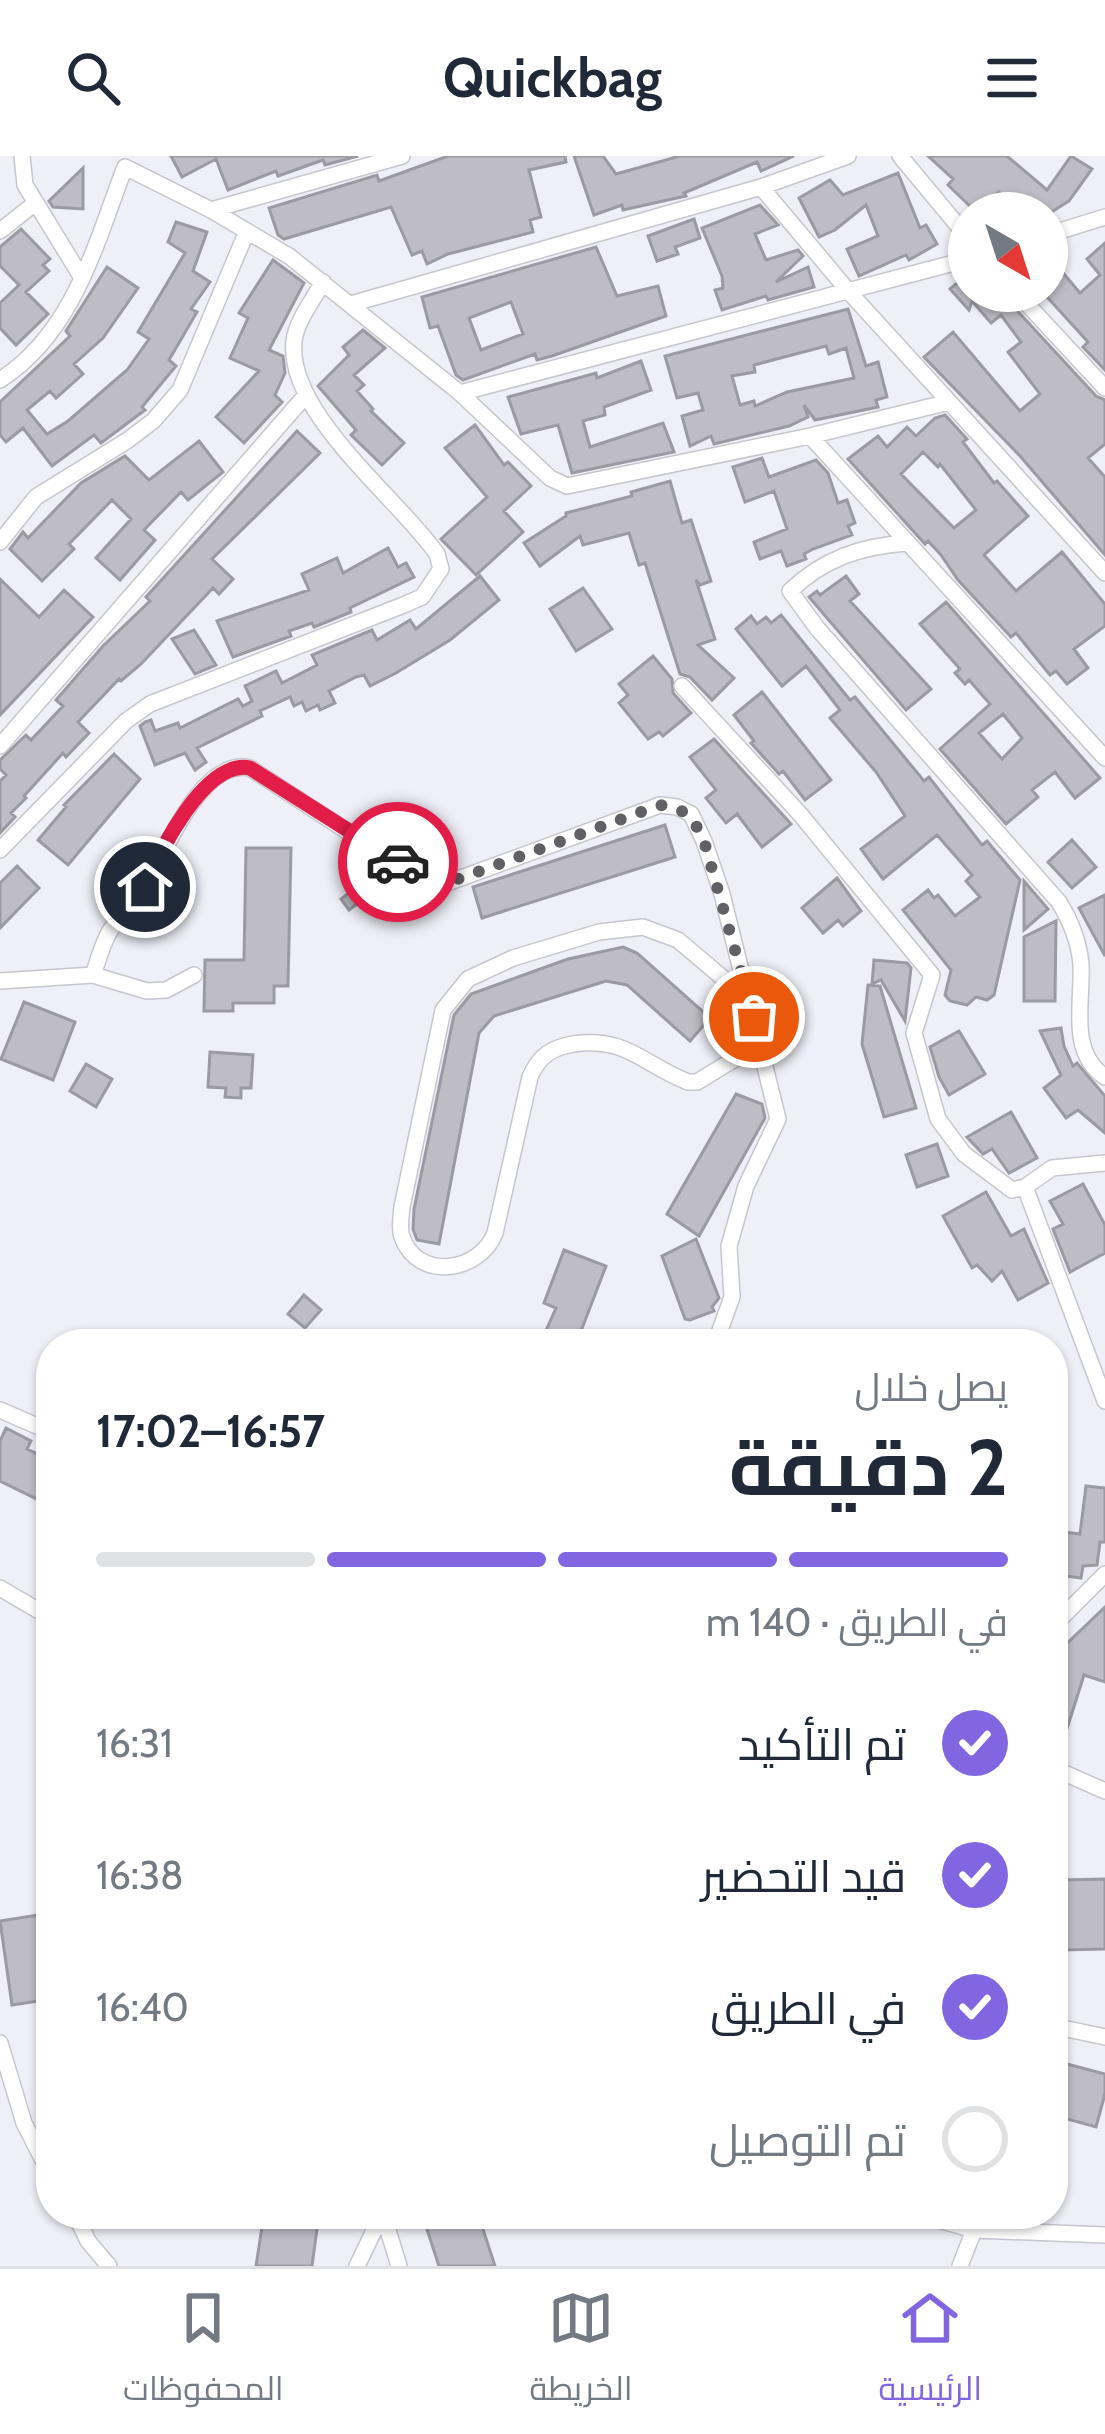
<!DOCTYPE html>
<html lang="ar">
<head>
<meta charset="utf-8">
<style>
	:root { --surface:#fff; --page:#f6f6f7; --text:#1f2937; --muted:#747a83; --line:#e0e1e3; --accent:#8266e1 }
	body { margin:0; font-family:Cabin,Cairo,sans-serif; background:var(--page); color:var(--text); direction:rtl; height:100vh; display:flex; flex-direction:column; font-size:45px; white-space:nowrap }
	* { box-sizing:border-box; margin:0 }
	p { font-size:39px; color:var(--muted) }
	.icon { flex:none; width:66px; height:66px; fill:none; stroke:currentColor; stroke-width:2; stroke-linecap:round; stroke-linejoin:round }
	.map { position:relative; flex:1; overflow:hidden; direction:ltr }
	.details { position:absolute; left:36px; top:1173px; width:1032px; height:900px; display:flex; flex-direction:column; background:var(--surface); border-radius:48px; box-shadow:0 3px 9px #0004; direction:rtl }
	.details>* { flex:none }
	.needle { width:78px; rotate:141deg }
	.buttons { position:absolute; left:948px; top:36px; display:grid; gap:24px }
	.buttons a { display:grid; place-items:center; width:120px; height:120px; border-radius:50%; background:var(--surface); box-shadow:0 3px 9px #0004; font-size:60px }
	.pin { position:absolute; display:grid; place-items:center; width:102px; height:102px; color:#fff; margin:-51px; border:6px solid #fff; border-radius:50%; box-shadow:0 3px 12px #0007 }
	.courier { position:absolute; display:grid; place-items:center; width:120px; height:120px; margin:-60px; border:9px solid #e11d48; border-radius:50%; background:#fff; color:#222; box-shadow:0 3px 15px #0007 }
	.headline em { font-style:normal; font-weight:700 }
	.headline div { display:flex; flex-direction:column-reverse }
	.headline { display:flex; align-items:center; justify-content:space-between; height:204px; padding:0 60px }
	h1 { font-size:78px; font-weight:700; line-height:90px }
	.bar { display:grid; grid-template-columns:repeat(4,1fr); gap:18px 12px; align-content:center; height:144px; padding:0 60px }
	.bar i { height:15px; border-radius:9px; background:var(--line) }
	.bar .active { background:var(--accent) }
	.bar p { grid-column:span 4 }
	ol { padding:0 60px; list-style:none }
	li { display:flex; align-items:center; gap:36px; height:132px }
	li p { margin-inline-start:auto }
	li .icon { padding:12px; border-radius:50%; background:var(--accent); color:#fff; stroke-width:4 }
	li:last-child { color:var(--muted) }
	li i { width:66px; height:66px; border:6px solid var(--line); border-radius:50% }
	header { display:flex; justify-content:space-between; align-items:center; height:156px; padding:0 60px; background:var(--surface); font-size:54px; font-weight:700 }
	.menu { display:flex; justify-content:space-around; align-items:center; height:168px; border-top:3px solid var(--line); background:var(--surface); font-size:33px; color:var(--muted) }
	.menu a { display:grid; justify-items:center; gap:6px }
	.menu .active { color:var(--accent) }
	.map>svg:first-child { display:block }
	.building { fill:#bebdc6; stroke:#9b9aa3; stroke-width:3; fill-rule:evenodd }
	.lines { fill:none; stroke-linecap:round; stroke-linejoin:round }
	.street-casing { stroke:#c7c6ce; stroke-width:18 }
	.street { stroke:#fff; stroke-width:15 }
	.done { stroke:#606065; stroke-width:12; stroke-dasharray:0 21.6 }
	.route { stroke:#e11d48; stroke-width:15 }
</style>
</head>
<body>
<header><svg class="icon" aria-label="menu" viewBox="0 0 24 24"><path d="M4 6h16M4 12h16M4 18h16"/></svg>Quickbag<svg class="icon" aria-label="search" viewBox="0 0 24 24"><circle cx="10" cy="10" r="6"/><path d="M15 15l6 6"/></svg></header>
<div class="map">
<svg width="1105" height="2110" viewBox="0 0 1105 2110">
	<rect width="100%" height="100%" fill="#efeff8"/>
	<!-- building -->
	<path class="building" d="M171 0H358L325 9 323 4 278 20 276 15 228 34 216 3 182 21Z
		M448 0H565L566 6 529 14 541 61 530 64 533 76 448 98 427 108 422 95 412 99 391 51 284 83 278 79 269 52 377 19 379 25Z
		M574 0H603L616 18 680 0H794L761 15 757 6 684 37 686 40 623 54 622 49 594 59Z
		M928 0H1007L1047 34 1071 0 1092 13 1069 45 1050 57H1025L1019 49 1013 54 999 36 977 57 948 29 953 23Z
		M83 12V53L53 51 49 45Z
		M898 17 920 72 926 69 937 88 909 104 906 99 859 120 847 93 878 80 866 49 835 74 819 81 799 42 830 24 843 39Z
		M760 49 778 69 755 78 766 104 798 94 803 100 776 126 808 111 814 131 768 144 766 140 722 154 715 134 723 132 722 120 702 72Z
		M694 63 700 82 675 91 678 98 657 105 648 80Z
		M176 66 207 76 193 115 210 126 191 153 197 156 169 204 176 210 142 251 145 254 101 287 94 279 52 310 23 272 6 286 0 279V246L70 180 66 175 107 111 138 132 103 182 74 208 83 218 56 242 50 235 27 254 47 278 68 265 127 214 149 183 138 176 185 97 168 86Z
		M21 73 50 103 43 109 49 115 26 136 48 158 16 189 0 172V147L19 129 0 110V91Z
		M1105 87V214L1083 191 1088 186 1047 141V98L1080 137 1100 119 1087 103Z
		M596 91 617 140 658 130 666 160 552 200 537 204 535 198 463 224 456 219 438 170 430 172 422 141ZM511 146 523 178 481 194 469 162Z
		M273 104 304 127 269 194 283 200 285 217 275 239 282 246 244 287 216 261 259 215 230 202 248 162 239 157Z
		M969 117V135H999L1096 240 1105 244V288L1088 302 1105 321V399L1020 300 924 201 953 176 1020 255 1040 238 1008 196 1021 186 1001 159 991 167 972 145 969 154 950 133Z
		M848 153 866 210 878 206 887 241 876 244 878 251 815 264 804 249 808 261 789 270 714 288 711 280 690 290 682 260 703 254 698 237 677 242 665 200ZM826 190 829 198 846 192 854 222 787 236 755 250 754 245 740 249 732 220 755 216 754 209Z
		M363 174 385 192 354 219 364 229 357 235 373 253 371 255 404 287 382 309 351 279 356 274 318 230 349 199 343 191Z
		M641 205 651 234 604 251 605 259 583 265 590 291 663 267 674 296 572 317 558 269 521 278 508 241 596 217 597 222Z
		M945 259 967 283 963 286 994 327 997 325 1028 360 984 399 1016 435 1062 396 1105 448V470L1074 493 1088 512 1067 528 1056 515 1050 519 1016 477 1011 481 958 424 941 399 928 385 925 388 848 303 878 280 887 291 907 271 916 280 935 262ZM923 296 938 311 940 308 976 354 954 372 901 318Z
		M475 269 504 309 508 306 531 330 504 355 523 376 476 419 441 383 487 341 445 292Z
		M297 275 320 297 212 403 233 423 219 438 213 432 141 508 121 525 119 523 78 566 89 577 66 601 63 597 24 640 26 642 11 657 15 661 0 677V625L6 619 0 613V604L26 579 31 584 63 550 56 544 103 490 150 445 146 441Z
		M199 285 223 316 188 344 181 336 144 374 155 384 120 424 96 402 131 363 112 344 69 388 74 393 42 425 10 393 23 376 28 382 81 327 125 300 149 324Z
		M762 302 769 321 816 304 828 317 838 347 847 344 855 367 848 370 852 379 813 393 804 398 806 403 787 410 781 395 760 403 754 386 787 373 774 335 745 346 733 311Z
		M670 325 682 367 691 364 711 425 700 429 696 424 715 483 698 489 734 522 712 544 690 521 680 518 645 407 639 409 629 377 583 389 580 380 540 410 524 387 566 360V357L632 340 631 336Z
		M388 392 398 411 406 407 414 421 350 452 351 456 314 471 312 467 289 475 291 480 233 501 217 465 309 434 302 418 337 402 343 417Z
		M480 420 499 444 450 484 396 517 370 530 364 519 356 521 329 535 335 547 320 554 318 549 306 555 302 546 294 550 290 541 260 555 262 560 197 592 206 606 195 614 185 597 155 609 140 570 145 566 151 564 155 575 178 567 180 572 238 543 243 550 252 545 245 530 276 515 282 527 317 509 312 499 372 474 377 484 410 464 416 473Z
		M846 420 859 438 850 445 931 533 906 554 809 441 817 435 820 439Z
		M0 423 39 461 64 434 93 461 0 559Z
		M583 432 612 473 576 495 550 453Z
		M946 446 1100 622 1075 642 1055 616 1032 634 1038 641 1006 668 940 593 990 548 969 524 965 528 955 517 960 513 920 468ZM1003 558 1022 582 1002 603 979 577Z
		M781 459 850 544 855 541 924 625 929 621 982 689 987 685 1020 724 994 839 987 844 976 841 967 849 950 845 945 839 951 814 903 754 928 734 934 742 938 739 955 760 980 741 966 725 972 719 937 679 883 723 861 693 905 660 876 616 830 562 840 554 806 510 782 530 736 473 751 460 757 468 766 461 771 467Z
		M194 474 216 509 195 518 172 483Z
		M653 500 672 523 673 537 691 557 663 580 659 576 648 583 619 547 628 539 619 528Z
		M762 536 831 624 805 644 783 615 779 618 751 587 754 585 734 559Z
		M714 583 791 668 762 691 737 658 726 667 706 642 716 634 690 601Z
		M114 598 140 623 68 709 38 684 66 651 64 649Z
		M665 669 675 701 482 762 473 731Z
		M1072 684 1096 711 1072 732 1048 706Z
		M246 692H291L288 830H274V847H233V855H204L205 804H244Z
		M17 710 39 732 0 772V727Z
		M363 713 377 732 349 754 341 743 355 732 348 723Z
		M837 722 861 755 843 770 838 764 823 777 802 752Z
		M1024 725 1048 753 1024 774Z
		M1105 739V800L1079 752Z
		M1056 765 1055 845H1024V781Z
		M623 791 637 797 710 862 690 885 627 829 606 825 494 860 479 877 439 1088 417 1084 413 1073 414 1053 454 859 471 838 568 803Z
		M874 804 907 807 911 812 905 865 881 824 872 828Z
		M868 829 880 830 916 952 884 961 862 888Z
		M24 846 75 866 53 924 1 903Z
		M1061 872 1064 890 1073 910 1077 907 1105 940V977L1078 954 1066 962 1044 932 1061 919 1040 875Z
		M959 875 985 918 949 939 939 921 930 891Z
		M210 896 253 899 251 932H241V942L225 941 226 932 208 931Z
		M86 908 112 923 96 951 70 935Z
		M736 938 762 948 765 962 699 1080 667 1058Z
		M1011 956 1037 1002 1009 1017 992 993 983 998 967 981Z
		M937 988 948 1020 917 1031 906 999Z
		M1083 1028 1105 1069V1097L1070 1116 1053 1073 1063 1068 1050 1045Z
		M986 1036 1011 1080 1024 1073 1048 1127 1018 1144 1002 1115 992 1125 977 1109 972 1112 943 1060Z
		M696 1083 719 1142 712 1151 714 1155 690 1164 685 1163 662 1100Z
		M564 1094 606 1110 576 1188H540L556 1152 544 1147Z
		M304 1139 321 1154 305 1172 288 1158Z
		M6 1272 31 1285 27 1293 51 1304V1350L0 1325V1285Z
		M1086 1330 1105 1332V1386H1100L1097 1409 1083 1410 1081 1422 1058 1419 1060 1405H1053L1055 1375 1080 1378Z
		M1105 1451V1526L1084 1519 1058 1601 1053 1600 1056 1498Z
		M1105 1723V1793L1062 1794 1061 1724Z
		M51 1757V1843L12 1849 0 1765Z
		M1067 1908 1105 1918V1938L1096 1971 1053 1959Z
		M264 2058H319L312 2110H256Z
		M422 2058H478L495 2110H439Z"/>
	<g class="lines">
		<defs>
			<path id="street" d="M22 0 25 29 82 122
				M900 0 969 83
				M761 31 850 137 1105 417
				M211 54 402 0
				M0 75 34 48
				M1047 79 1105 61
				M1015 135 1105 232
				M351 148 761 31 848 0
				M0 224C74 176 95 89 125 11L211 54 289 100 460 237 550 322 567 330 810 280 949 246
				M460 237 969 103
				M810 280 1105 602
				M0 386 36 341 128 284 153 265 180 234 247 75
				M907 387C861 390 823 403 790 435L817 472 1059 746C1070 764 1079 786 1081 808 1083 846 1068 896 1105 921
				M682 530 800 658 932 819 914 877 938 963 964 998 1012 1034 1025 1031 1105 1245
				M0 590 306 239
				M0 694 126 565 150 548 401 450 422 441 441 413 437 398C398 342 286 257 294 185 296 166 313 144 323 126
				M93 819C98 805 102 788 110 775 119 759 135 747 145 731 164 698 201 601 250 612L379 696 433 722 450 726 660 649 677 651 691 658 704 685 722 738 778 963 746 1030 729 1090 732 1141 715 1188
				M0 825 93 819 147 835 166 834 194 819
				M747 835 736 833 678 784 643 771 599 776 513 802 468 823 443 854 402 1051C401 1060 399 1072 402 1081 418 1126 480 1116 495 1077L530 921C539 900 551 892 573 888 626 880 644 909 688 926H697L761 887
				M1025 1031 1052 1012 1105 1007
				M0 1254 51 1276
				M0 1432 51 1462
				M1053 1470 1105 1418
				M1053 1612 1105 1635
				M1053 1870 1105 1881
				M0 1887 24 1967 51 2020
				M75 2058 88 2085 109 2110
				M383 2058 399 2110
				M918 2058 974 2074 1105 2079
				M357 2110 382 2058
				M960 2110 974 2074"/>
		</defs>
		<!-- street casing -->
		<use href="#street" class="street-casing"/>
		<!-- street -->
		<use href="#street" class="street"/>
	</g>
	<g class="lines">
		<!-- done -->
		<path class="done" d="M398 706 450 726 660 649C687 652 693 662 704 685L754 861"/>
		<!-- route -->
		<path class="route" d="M145 731C159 696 205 603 250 612L398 706"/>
	</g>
</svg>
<div class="buttons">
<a><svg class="needle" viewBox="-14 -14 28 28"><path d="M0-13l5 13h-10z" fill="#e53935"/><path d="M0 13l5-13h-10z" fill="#747a83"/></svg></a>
</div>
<div class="pin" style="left:754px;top:861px;background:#ea580c"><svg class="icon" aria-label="bag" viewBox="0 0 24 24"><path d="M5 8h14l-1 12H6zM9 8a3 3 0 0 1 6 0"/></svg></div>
<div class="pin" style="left:145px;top:731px;background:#1f2937"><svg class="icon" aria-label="home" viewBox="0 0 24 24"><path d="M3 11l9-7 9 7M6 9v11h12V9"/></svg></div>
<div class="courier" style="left:398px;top:706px"><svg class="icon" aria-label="car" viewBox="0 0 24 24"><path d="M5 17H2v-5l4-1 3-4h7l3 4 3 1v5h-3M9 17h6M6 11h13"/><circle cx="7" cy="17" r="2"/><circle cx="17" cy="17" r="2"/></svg></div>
<section class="details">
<div class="headline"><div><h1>2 دقيقة</h1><p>يصل خلال</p></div><em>16:57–17:02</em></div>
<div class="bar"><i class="active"></i><i class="active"></i><i class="active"></i><i></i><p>في الطريق · 140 m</p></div>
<ol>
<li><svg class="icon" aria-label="check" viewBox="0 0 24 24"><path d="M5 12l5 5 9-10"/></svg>تم التأكيد<p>16:31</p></li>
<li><svg class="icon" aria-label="check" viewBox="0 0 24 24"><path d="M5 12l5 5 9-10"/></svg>قيد التحضير<p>16:38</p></li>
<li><svg class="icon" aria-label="check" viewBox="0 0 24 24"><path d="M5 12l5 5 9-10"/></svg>في الطريق<p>16:40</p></li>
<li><i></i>تم التوصيل</li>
</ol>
</section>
</div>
<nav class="menu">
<a class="active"><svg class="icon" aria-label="home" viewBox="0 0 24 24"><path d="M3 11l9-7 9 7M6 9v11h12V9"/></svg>الرئيسية</a>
<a><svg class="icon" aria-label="map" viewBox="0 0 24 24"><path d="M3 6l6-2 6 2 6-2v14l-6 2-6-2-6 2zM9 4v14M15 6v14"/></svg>الخريطة</a>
<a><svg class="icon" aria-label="saved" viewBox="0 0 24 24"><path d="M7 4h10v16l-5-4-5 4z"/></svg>المحفوظات</a>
</nav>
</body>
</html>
